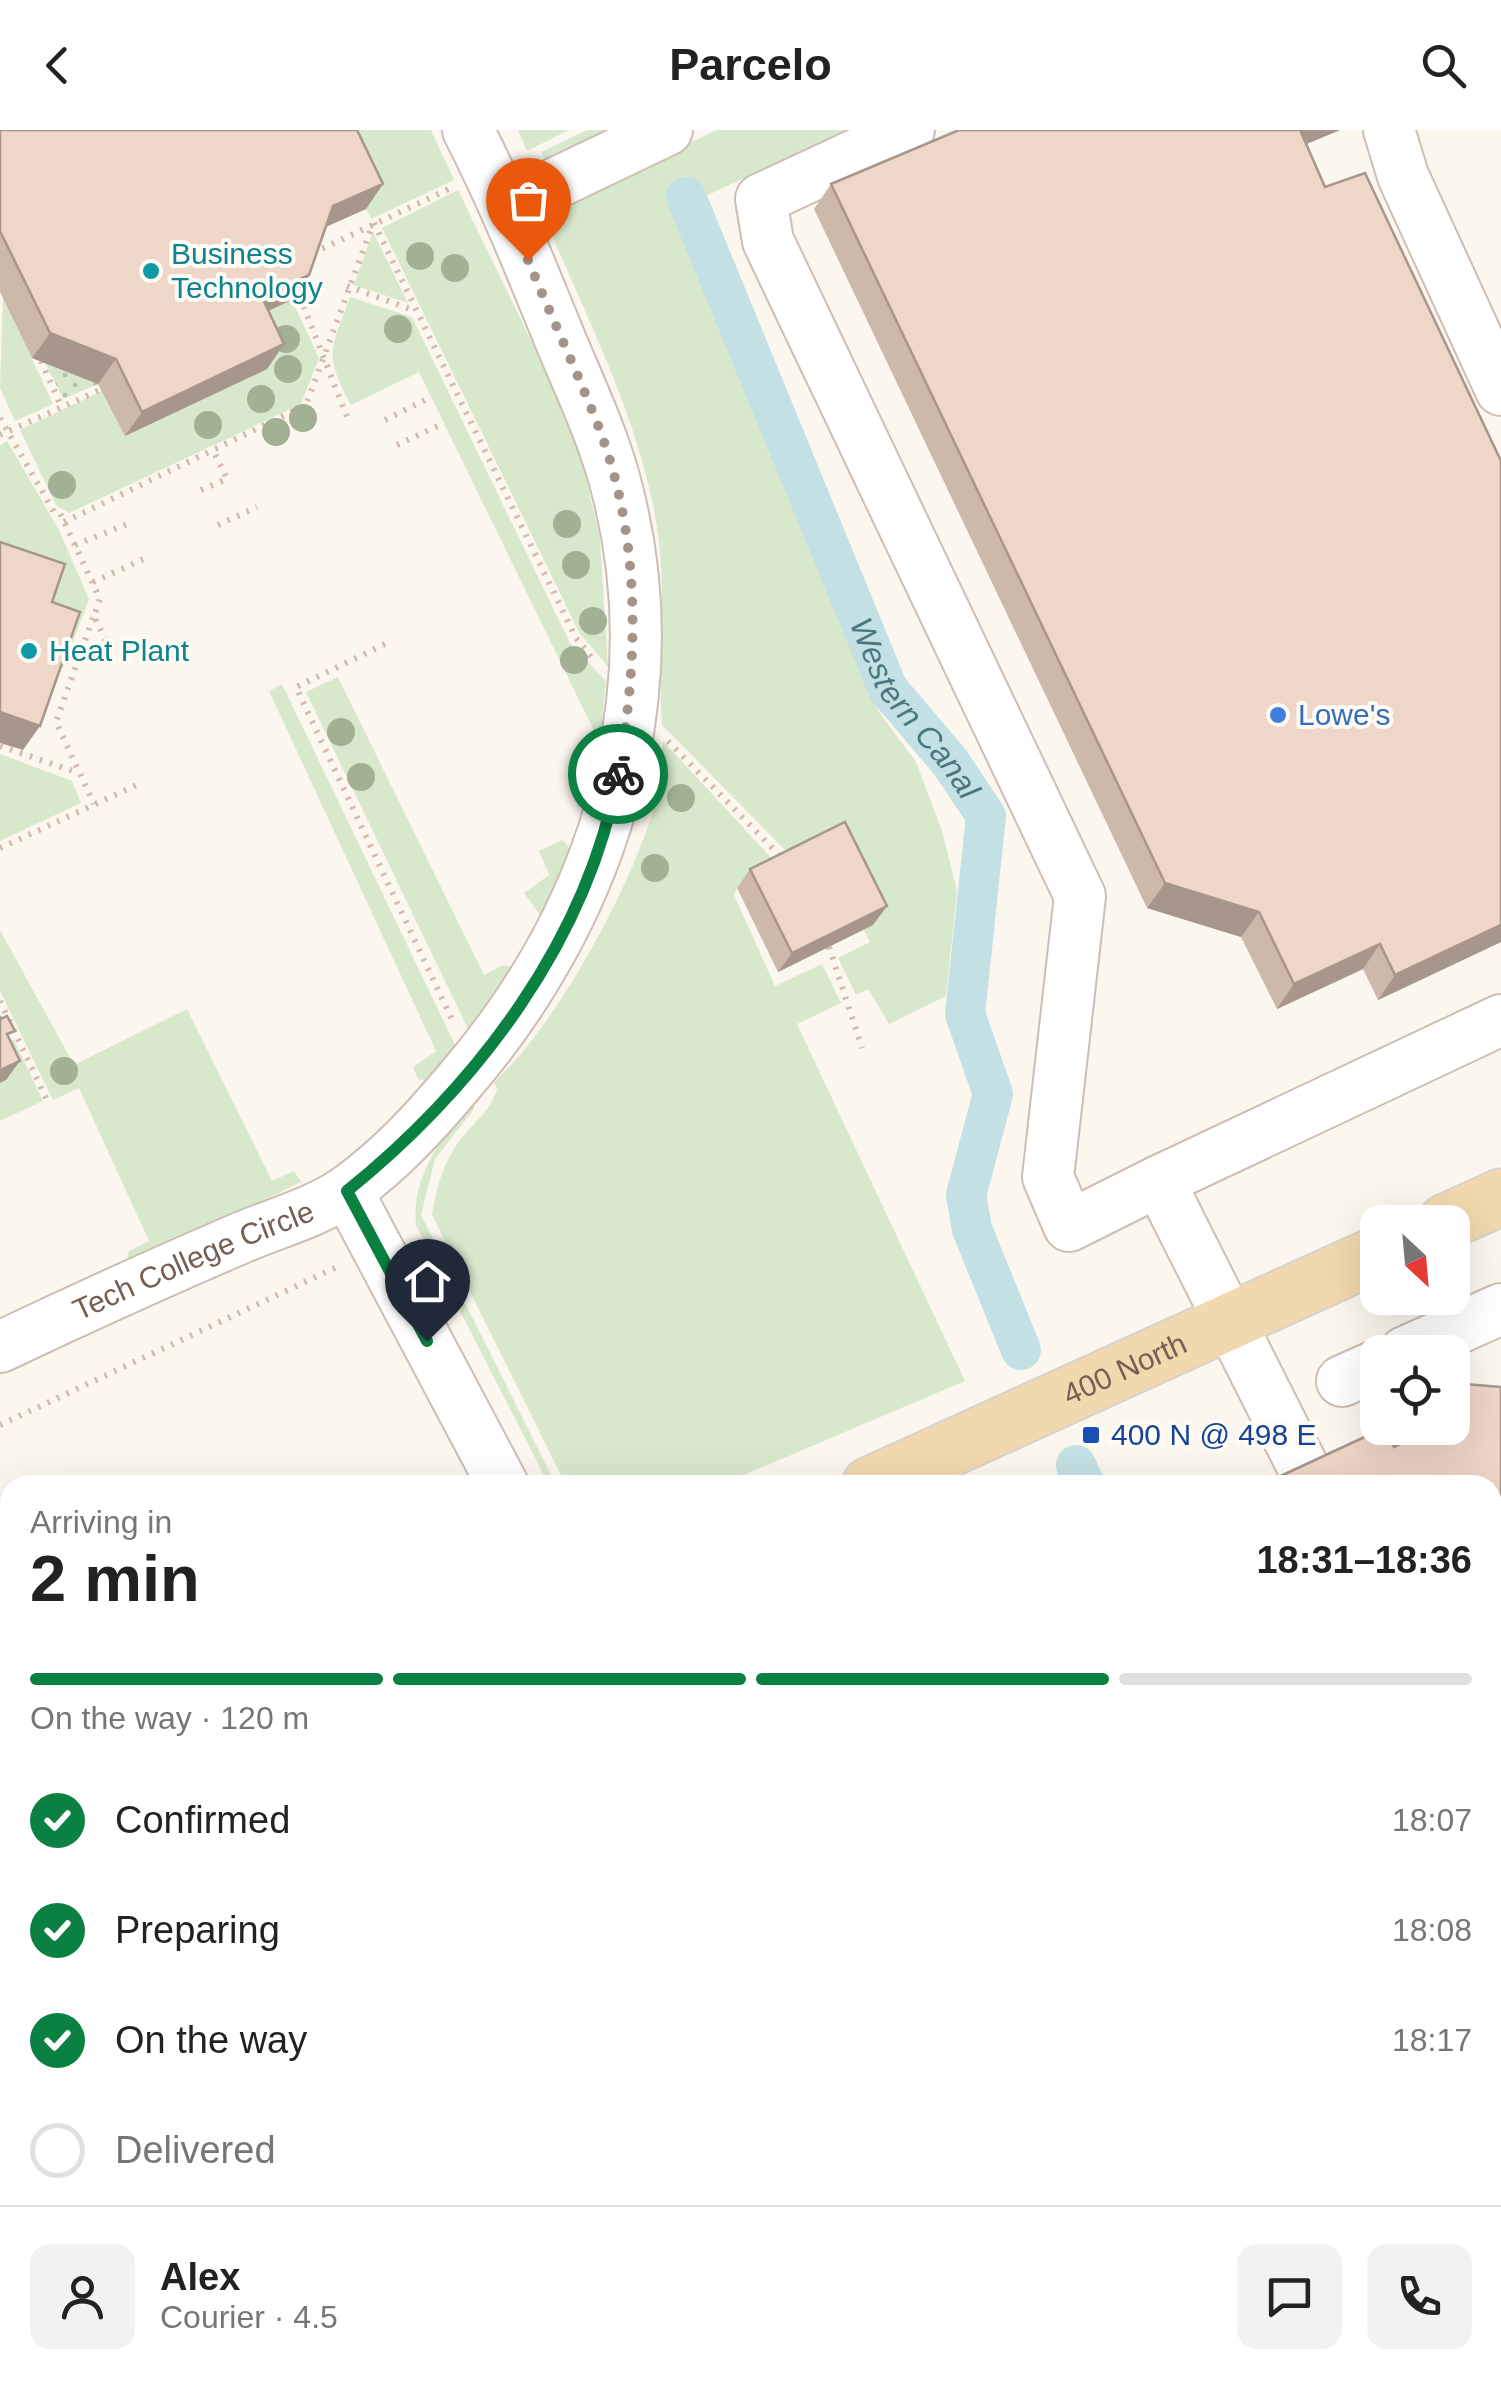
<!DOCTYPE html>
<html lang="en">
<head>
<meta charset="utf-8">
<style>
	:root { --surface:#fff; --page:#f2f2f2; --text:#222; --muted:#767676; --line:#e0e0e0; --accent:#0b8043 }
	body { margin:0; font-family:Helvetica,sans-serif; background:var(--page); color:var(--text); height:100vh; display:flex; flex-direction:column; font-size:38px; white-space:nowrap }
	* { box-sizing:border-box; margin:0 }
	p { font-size:32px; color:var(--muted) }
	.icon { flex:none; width:55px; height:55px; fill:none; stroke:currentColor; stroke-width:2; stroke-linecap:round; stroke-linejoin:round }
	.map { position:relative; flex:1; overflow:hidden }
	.panel { position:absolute; left:0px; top:1345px; width:1502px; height:932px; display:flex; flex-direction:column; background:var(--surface); border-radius:30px 30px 0 0; box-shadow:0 10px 40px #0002 }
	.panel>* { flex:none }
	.needle { width:65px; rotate:154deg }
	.tools { position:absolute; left:1360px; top:1075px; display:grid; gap:20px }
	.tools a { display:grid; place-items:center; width:110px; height:110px; border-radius:20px; background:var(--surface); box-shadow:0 10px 40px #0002; font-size:50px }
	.pin { position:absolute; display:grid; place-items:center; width:85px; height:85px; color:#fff; margin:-102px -42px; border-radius:50% 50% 50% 0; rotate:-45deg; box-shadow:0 0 10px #0007 }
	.pin .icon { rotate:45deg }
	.courier { position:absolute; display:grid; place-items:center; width:100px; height:100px; margin:-50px; border:8px solid #0b8043; border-radius:50%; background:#fff; color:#222; box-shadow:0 2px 12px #0007 }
	.overview em { font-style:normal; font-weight:800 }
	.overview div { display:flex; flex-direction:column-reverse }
	.overview { display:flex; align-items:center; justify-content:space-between; height:170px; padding:0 30px }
	h1 { font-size:65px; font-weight:800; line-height:75px }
	.bar { display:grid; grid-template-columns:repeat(4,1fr); gap:15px 10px; align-content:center; height:120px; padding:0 30px }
	.bar i { height:12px; border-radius:8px; background:var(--line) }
	.bar .selected { background:var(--accent) }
	.bar p { grid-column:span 4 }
	.line { display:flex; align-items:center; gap:25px; padding:0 30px; border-top:2px solid var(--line) }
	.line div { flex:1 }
	.round { display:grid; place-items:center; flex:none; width:105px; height:105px; border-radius:20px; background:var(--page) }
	ol { padding:0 30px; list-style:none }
	li { display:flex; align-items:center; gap:30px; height:110px }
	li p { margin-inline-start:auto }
	li .icon { padding:10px; border-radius:50%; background:var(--accent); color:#fff; stroke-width:4 }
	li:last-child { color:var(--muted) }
	li i { width:55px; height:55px; border:5px solid var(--line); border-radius:50% }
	header { display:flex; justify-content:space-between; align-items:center; height:130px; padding:0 30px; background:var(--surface); font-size:45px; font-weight:800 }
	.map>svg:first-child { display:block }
	.grass { fill:#d8e8cd }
	.garden { fill:url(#garden-dots) }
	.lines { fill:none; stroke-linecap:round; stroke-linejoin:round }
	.canal { stroke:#c3e0e4; stroke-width:40 }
	.minor-casing { stroke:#cdbeb4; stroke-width:54 }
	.major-casing { stroke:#d8d2cf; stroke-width:59 }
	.path { stroke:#d3baaa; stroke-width:6; stroke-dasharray:2.5 8; stroke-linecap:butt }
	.minor { stroke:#fff; stroke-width:50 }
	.major { stroke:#f2d8ae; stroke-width:55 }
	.tree { fill:#a2b194 }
	.wall { fill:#cdb8ac }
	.shaded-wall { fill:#a7968c }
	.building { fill:#eed6c8; stroke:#a7968c; stroke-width:2.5 }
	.done { stroke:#a49389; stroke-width:10; stroke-dasharray:0 18 }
	.route { stroke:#0b8043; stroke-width:12 }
	.culture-dot { fill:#0f9aa8; stroke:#fefaf4; stroke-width:4 }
	.shop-dot { fill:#3f7fe0; stroke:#fefaf4; stroke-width:4 }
	.transit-dot { fill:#1a4fb4; stroke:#fefaf4; stroke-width:4 }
	.labels { text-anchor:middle; stroke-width:8; stroke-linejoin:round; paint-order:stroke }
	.culture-label { font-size:30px; fill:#0d838f; stroke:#fefaf4; text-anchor:start }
	.shop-label { font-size:30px; fill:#366cbe; stroke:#fefaf4; text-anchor:start }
	.street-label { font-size:30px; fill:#755e52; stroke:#fefaf4 }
	.transit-label { font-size:30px; fill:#164399; stroke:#fefaf4; text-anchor:start }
	.water-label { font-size:32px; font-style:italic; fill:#4a777f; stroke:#fefaf4 }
</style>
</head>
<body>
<header><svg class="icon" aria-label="back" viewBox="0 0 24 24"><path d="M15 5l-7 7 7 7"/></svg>Parcelo<svg class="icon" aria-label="search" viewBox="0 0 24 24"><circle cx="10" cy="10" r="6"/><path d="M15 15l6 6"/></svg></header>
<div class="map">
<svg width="1501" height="2276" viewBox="0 0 1501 2276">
	<defs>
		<pattern id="garden-dots" width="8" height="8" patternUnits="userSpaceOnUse" patternTransform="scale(2.5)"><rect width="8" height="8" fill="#d8e8cd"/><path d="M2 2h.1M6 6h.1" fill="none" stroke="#b4bfa9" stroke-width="1.8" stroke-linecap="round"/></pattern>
	</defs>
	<rect width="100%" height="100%" fill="#fbf6ee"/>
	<!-- grass -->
	<path class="grass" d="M328 0H431L454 50 371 89Z
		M518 0H569L527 21Z
		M587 0H620L546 32 541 22Z
		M717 0H845L681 78 879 582 916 632 942 701 957 761 946 866 889 894 868 859 856 865 838 828 870 812 864 800 662 595C658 534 666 474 659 412 645 297 586 188 542 82Z
		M458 60 576 303 600 410 608 537 580 504 382 98Z
		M373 102 408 173 354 155Z
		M3 166 53 274 15 291 0 258Z
		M350 167 412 187 570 513 606 551 597 642 592 647 581 648 575 628 599 611 419 242 351 275C323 223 331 220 350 167Z
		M292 170 319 228 301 274 69 383 56 375 20 300Z
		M7 311 59 400 89 469 63 538 53 534 0 443V316Z
		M338 547 484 845 503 835 513 837 470 903 306 562Z
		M282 554 458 921 426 951 418 949 413 937 436 921 269 561Z
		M663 611 778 735 737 758 734 765 775 856 822 834 841 873 797 894 965 1251 720 1355H566L432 1085C436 1058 443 1033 460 1010 474 992 490 982 497 959L494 952C555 897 625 767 651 688 659 664 660 636 663 611Z
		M0 624 72 651 81 673 0 711Z
		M562 710 573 721 541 786 524 763 549 745 539 721Z
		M0 800 74 935 187 879 272 1051 294 1041 301 1052 139 1132 127 1129 129 1121 149 1111 79 958 53 970 0 861Z
		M14 910 43 971 0 991V953L6 950 0 917Z
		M475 969 474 979 435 1029 421 1085 556 1355H549L416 1095C411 1044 444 1005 475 969Z"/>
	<!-- garden -->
	<path class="garden" d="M45 232 98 254 63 269Z"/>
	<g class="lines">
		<!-- canal -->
		<g class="canal">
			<path id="s1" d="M686 67 888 559 950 632 986 686 965 884 993 964 966 1065 972 1099 1021 1220"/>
			<path d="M1076 1335 1085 1355"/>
			<path d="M1405 2268 1406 2276"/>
		</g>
		<defs>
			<g id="minor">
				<path d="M909 0 761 69 768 111 1080 766 1048 1047 1069 1096 1159 1051 1306 1343"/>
				<path d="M1389 0 1403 46 1501 260"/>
				<path d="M506 77 667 0"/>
				<path d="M1159 1051 1501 890"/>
				<path d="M347 1061 503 1355"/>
				<path id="s2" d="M0 1217C78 1180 157 1144 236 1110 272 1094 319 1082 351 1058 391 1029 425 992 457 954 598 792 672 577 618 363 605 309 581 260 560 209 531 138 503 68 468 0"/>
				<path d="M1405 1222 1501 1179"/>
				<path d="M1342 1251 1378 1235"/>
				<path d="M1492 1528 1501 1524"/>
				<path d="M1492 1613 1501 1608"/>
				<path d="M1492 1751 1501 1764"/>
				<path d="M0 1806 10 1828"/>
				<path d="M591 2268 595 2276"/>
				<path d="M1144 2276 1153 2268"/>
			</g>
			<g id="major">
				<path d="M1446 1092 1501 1067"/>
				<path id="s3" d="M870 1355 1378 1124"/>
				<path d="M0 1750 10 1746"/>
			</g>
		</defs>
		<!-- minor casing -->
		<use href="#minor" class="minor-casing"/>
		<!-- major casing -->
		<use href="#major" class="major-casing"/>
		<!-- path -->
		<path class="path" d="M374 93 576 508 593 529
			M313 123 451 58
			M347 156 416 181
			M296 157 349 292
			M41 231 61 276
			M0 288 54 382 60 383 100 469 94 486 112 525
			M385 290 429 268
			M0 305 102 259
			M397 315 442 294
			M201 360 227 349 213 320
			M64 392 306 275 373 94
			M218 395 257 377
			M75 415 132 392
			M93 452 148 427
			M93 488 56 592 94 674
			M385 514 296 557 453 892
			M668 611 785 731
			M0 616 79 643
			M0 718 141 653
			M829 817 862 918
			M0 871 48 972
			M0 1295 339 1136"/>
		<!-- minor -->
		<use href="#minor" class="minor"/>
		<!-- major -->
		<use href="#major" class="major"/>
	</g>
	<!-- trees -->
	<g class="tree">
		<circle cx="420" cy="126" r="14"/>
		<circle cx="455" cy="138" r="14"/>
		<circle cx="398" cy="199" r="14"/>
		<circle cx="286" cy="209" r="14"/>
		<circle cx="288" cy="239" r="14"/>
		<circle cx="261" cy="269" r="14"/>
		<circle cx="303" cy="288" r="14"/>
		<circle cx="208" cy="295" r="14"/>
		<circle cx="276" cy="302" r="14"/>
		<circle cx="62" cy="355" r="14"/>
		<circle cx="567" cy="394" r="14"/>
		<circle cx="576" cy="435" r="14"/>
		<circle cx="593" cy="491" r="14"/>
		<circle cx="574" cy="530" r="14"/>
		<circle cx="341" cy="602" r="14"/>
		<circle cx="361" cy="647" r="14"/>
		<circle cx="681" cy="668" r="14"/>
		<circle cx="655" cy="738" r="14"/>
		<circle cx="64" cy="941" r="14"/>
	</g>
	<!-- wall -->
	<path class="wall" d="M0 0 366 79 326 97 309 145 292 170 268 181 284 214 267 239 125 306 98 254 32 228 0 162Z
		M959 0H1340L1306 14 1325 57 1501 331V812L1378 870 1363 839 1277 879 1241 807 1147 778 814 79 831 54Z
		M750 739 887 776 873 795 778 842 737 758Z
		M1465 1254 1501 1257V1420L1494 1431 1492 1355H1269L1272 1350 1394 1317 1416 1306V1298H1452L1454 1270Z
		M1501 1616V1711L1492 1692V1620Z
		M1501 1898V2068H1500L1492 2052V1902Z
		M10 2190V2223L1 2204Z
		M212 2268H374L359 2276H216Z
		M1281 2268H1344L1339 2276H1283Z"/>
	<!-- shaded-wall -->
	<path class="shaded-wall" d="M1299 0H1340L1283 24Z
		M383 54 366 79 316 101 333 76Z
		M309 145 292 170 244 192 262 167Z
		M50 203 116 229 98 254 32 228Z
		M284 214 267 239 125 306 142 282Z
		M0 582 40 596 23 620 0 613Z
		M1165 753 1259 782 1241 807 1147 778Z
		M887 776 873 795 778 842 792 823Z
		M1501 795V812L1378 870 1395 845Z
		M1380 814 1363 839 1277 879 1294 854Z
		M20 931 6 950 0 953V940Z
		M1492 1404H1501V1420L1494 1431Z
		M1501 1850V1863L1492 1868V1853Z
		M10 2146V2159L0 2163V2150Z
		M353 2268H374L359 2276H347Z
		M1344 2269 1339 2276H1298Z"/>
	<!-- building -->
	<path class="building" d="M0 0H357L383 54 333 76 309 145 262 167 284 214 142 282 116 229 50 203 0 101Z
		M959 0H1300L1325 57 1365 43 1501 331V795L1395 845 1380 814 1294 854 1259 782 1165 753 831 54Z
		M0 412 65 434 52 472 80 482 40 596 0 582Z
		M845 692 887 776 792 823 750 739Z
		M0 886 1 889 7 886 15 901 7 904 20 931 0 940Z
		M1465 1254 1501 1257V1405L1492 1404V1355H1274L1272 1350 1384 1298 1394 1317 1432 1298H1452V1270H1464Z
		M1501 1616V1662L1492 1643V1620Z
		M1492 1789 1501 1812V1850L1492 1853Z
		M1501 1898V2022L1492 2003V1902Z
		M10 2086V2146L0 2150V2090Z
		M123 2268H186L189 2276H94Z
		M242 2268H365L347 2276H246Z
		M759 2268H772L776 2276H741Z
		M1293 2268H1344V2269L1294 2276Z"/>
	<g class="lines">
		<!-- done -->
		<path class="done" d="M528 130C551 186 577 241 599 298 641 409 639 529 618 644"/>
		<!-- route -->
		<path class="route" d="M427 1211 347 1061C477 956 588 810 618 644"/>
	</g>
	<!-- markers -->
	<g class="culture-dot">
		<circle cx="151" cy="141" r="10"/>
		<circle cx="29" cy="521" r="10"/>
	</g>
	<circle class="shop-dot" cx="1278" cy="585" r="10"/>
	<rect class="transit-dot" x="1081" y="1295" width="20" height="20" rx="5"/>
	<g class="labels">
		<!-- culture labels -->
		<g class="culture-label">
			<text x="171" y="134">Business<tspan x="171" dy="34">Technology</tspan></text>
			<text x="49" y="531">Heat Plant</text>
		</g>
		<!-- shop labels -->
		<g class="shop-label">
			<text x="1298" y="595">Lowe's</text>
		</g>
		<!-- street labels -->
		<g class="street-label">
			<text dy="10" stroke="none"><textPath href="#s2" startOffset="212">Tech College Circle</textPath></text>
			<text dy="10" stroke="none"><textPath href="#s3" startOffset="280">400 North</textPath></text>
		</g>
		<!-- transit labels -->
		<g class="transit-label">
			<text x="1111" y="1315">400 N @ 498 E</text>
		</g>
		<!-- water labels -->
		<g class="water-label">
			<text dy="11" stroke="none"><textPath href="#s1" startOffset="562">Western Canal</textPath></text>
		</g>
	</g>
</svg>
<div class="tools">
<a><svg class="needle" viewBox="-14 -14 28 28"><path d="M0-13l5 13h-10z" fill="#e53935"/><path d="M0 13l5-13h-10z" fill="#767676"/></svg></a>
<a><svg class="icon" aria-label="locate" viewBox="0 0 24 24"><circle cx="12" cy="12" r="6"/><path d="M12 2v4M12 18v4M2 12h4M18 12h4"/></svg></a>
</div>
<div class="pin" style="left:528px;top:130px;background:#ea580c"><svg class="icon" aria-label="bag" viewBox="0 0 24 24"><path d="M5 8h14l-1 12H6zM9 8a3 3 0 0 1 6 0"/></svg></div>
<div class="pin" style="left:427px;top:1211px;background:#1f2937"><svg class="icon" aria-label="home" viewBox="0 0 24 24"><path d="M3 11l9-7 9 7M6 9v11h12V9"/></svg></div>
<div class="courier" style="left:618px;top:644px"><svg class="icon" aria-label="bike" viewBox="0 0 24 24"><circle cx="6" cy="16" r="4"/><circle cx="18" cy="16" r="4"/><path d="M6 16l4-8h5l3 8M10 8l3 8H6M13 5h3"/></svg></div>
<section class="panel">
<div class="overview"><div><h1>2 min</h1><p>Arriving in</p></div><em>18:31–18:36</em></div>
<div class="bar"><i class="selected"></i><i class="selected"></i><i class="selected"></i><i></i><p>On the way · 120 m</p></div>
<ol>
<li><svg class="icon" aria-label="check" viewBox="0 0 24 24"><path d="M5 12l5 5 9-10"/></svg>Confirmed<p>18:07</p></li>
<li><svg class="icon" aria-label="check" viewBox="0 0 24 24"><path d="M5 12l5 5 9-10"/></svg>Preparing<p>18:08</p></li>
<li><svg class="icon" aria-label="check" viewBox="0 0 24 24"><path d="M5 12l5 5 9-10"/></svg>On the way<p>18:17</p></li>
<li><i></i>Delivered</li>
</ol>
<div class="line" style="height:180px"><a class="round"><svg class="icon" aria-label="person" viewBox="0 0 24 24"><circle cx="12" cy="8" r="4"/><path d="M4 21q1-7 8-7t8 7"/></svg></a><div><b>Alex</b><p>Courier · 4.5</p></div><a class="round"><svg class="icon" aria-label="chat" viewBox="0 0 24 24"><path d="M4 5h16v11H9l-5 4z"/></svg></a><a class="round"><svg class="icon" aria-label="phone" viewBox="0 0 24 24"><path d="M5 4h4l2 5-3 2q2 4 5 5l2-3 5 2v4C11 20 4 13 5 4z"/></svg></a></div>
</section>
</div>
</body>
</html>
